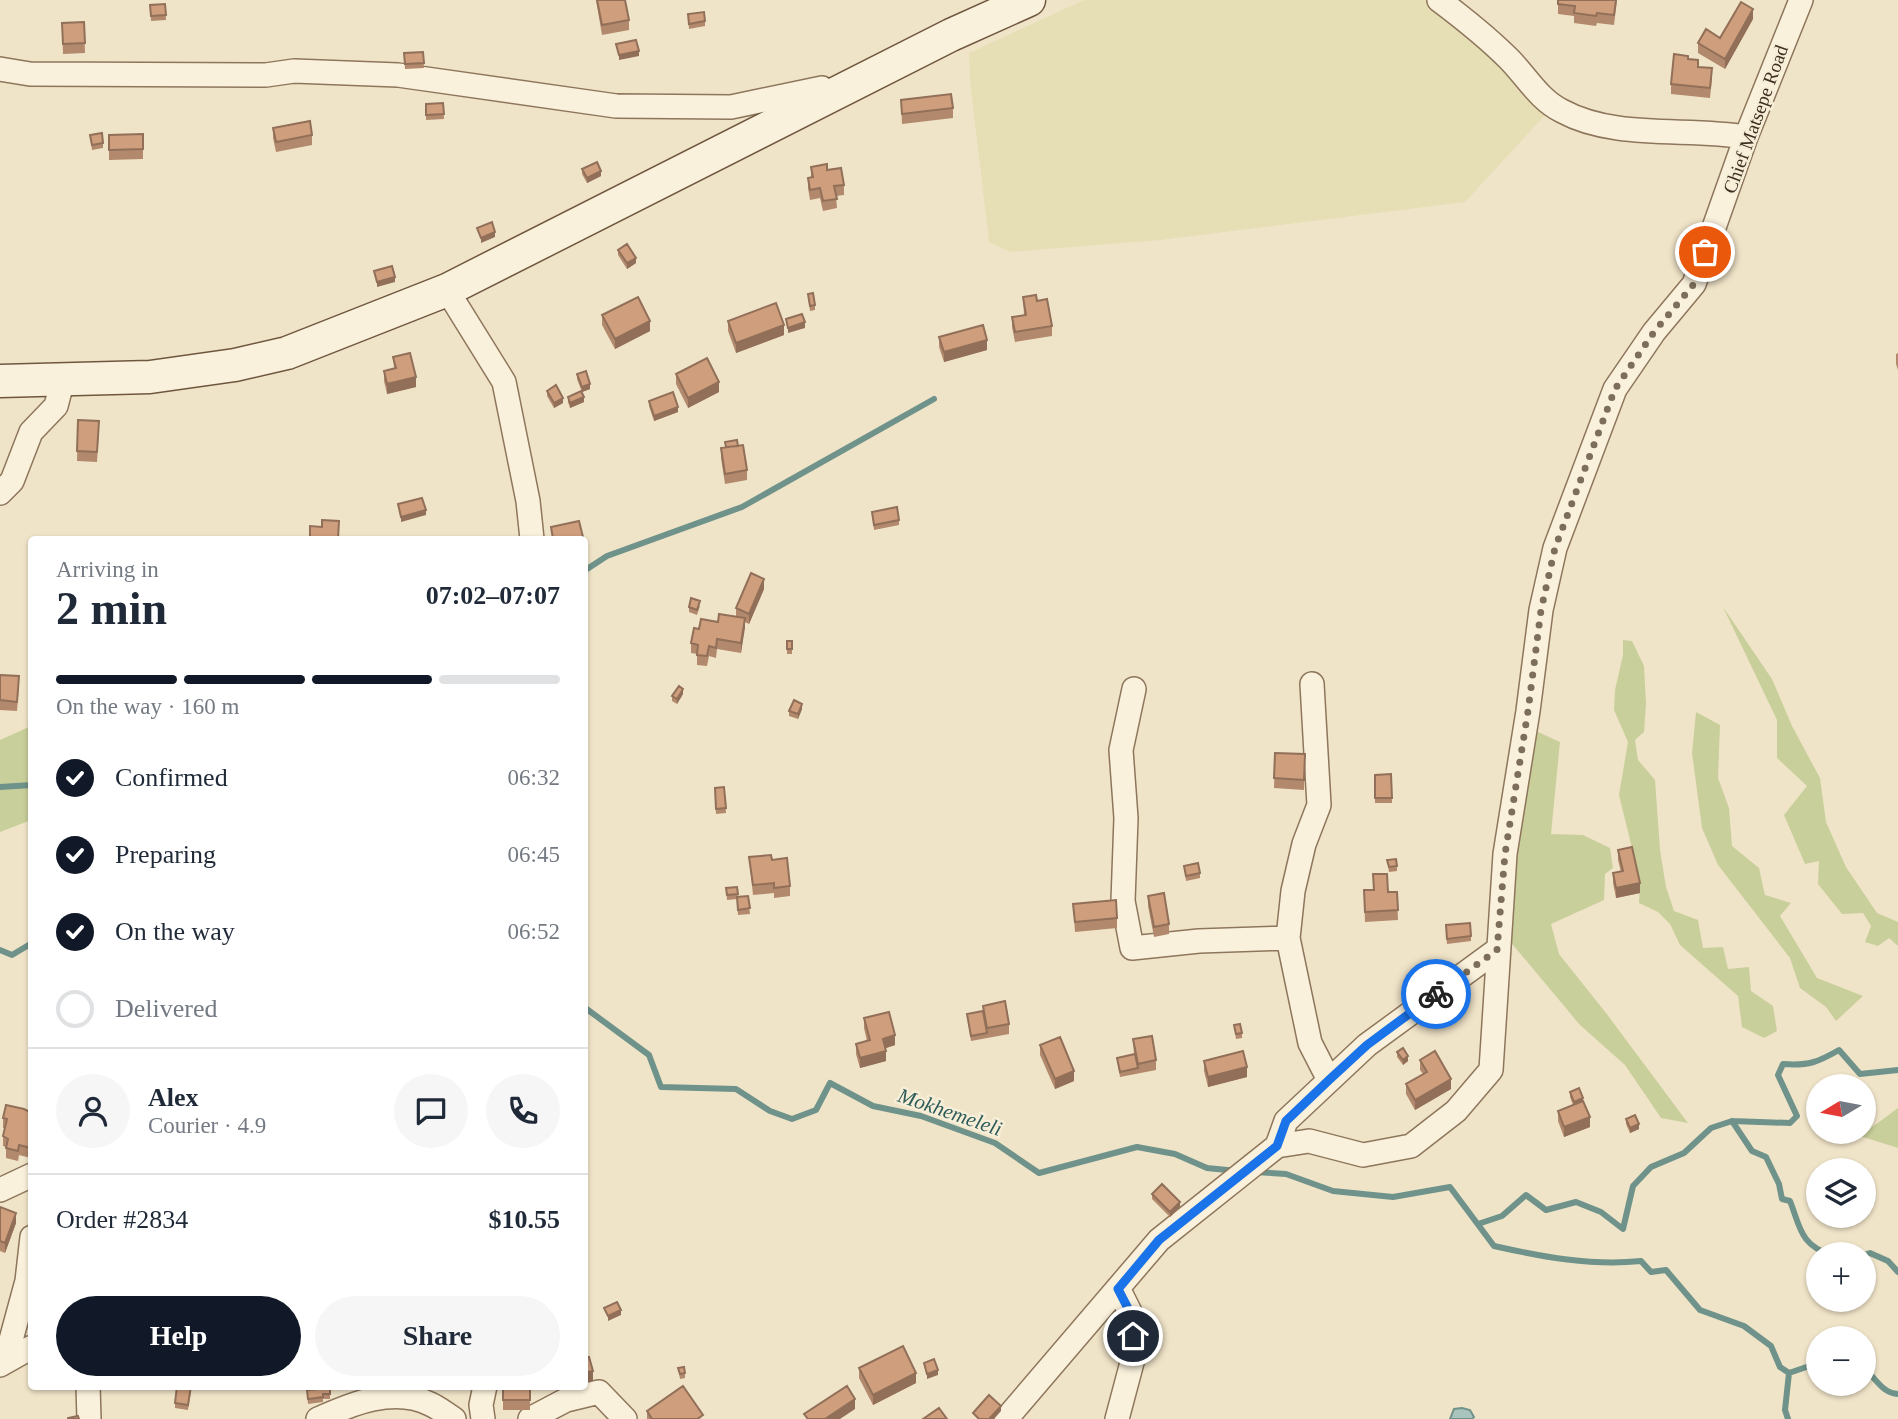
<!DOCTYPE html>
<html lang="en">
<head>
<meta charset="utf-8">
<style>
	:root { --surface:#fff; --page:#f6f6f7; --text:#1f2937; --muted:#747a83; --line:#e0e1e3; --accent:#111827 }
	body { margin:0; font-family:Georgia,serif; background:var(--page); color:var(--text); height:100vh; display:flex; flex-direction:column; font-size:26px; white-space:nowrap }
	* { box-sizing:border-box; margin:0 }
	p { font-size:23px; color:var(--muted) }
	.icon { flex:none; width:38px; height:38px; fill:none; stroke:currentColor; stroke-width:2; stroke-linecap:round; stroke-linejoin:round }
	.map { position:relative; flex:1; overflow:hidden }
	.panel { position:absolute; left:28px; top:536px; width:560px; height:854px; display:flex; flex-direction:column; background:var(--surface); border-radius:7px; box-shadow:0 2px 5px #0004 }
	.panel>* { flex:none }
	.needle { width:46px; rotate:260deg }
	.fabs { position:absolute; left:1806px; top:1074px; display:grid; gap:14px }
	.fabs a { display:grid; place-items:center; width:70px; height:70px; border-radius:50%; background:var(--surface); box-shadow:0 2px 5px #0004; font-size:35px }
	.pin { position:absolute; display:grid; place-items:center; width:60px; height:60px; color:#fff; margin:-30px; border:4px solid #fff; border-radius:50%; box-shadow:0 2px 7px #0007 }
	.courier { position:absolute; display:grid; place-items:center; width:70px; height:70px; margin:-35px; border:5px solid #1a73e8; border-radius:50%; background:#fff; color:#222; box-shadow:0 2px 9px #0007 }
	.headline em { font-style:normal; font-weight:800 }
	.headline div { display:flex; flex-direction:column-reverse }
	.headline { display:flex; align-items:center; justify-content:space-between; height:119px; padding:0 28px }
	h1 { font-size:46px; font-weight:800; line-height:52px }
	.bar { display:grid; grid-template-columns:repeat(4,1fr); gap:10px 7px; align-content:center; height:84px; padding:0 28px }
	.bar i { height:9px; border-radius:5px; background:var(--line) }
	.bar .on { background:var(--accent) }
	.bar p { grid-column:span 4 }
	.line { display:flex; align-items:center; gap:18px; padding:0 28px; border-top:2px solid var(--line) }
	.line div { flex:1 }
	.round { display:grid; place-items:center; flex:none; width:74px; height:74px; border-radius:37px; background:var(--page) }
	ol { padding:0 28px; list-style:none }
	li { display:flex; align-items:center; gap:21px; height:77px }
	li p { margin-inline-start:auto }
	li .icon { padding:7px; border-radius:50%; background:var(--accent); color:#fff; stroke-width:4 }
	li:last-child { color:var(--muted) }
	li i { width:38px; height:38px; border:4px solid var(--line); border-radius:50% }
	.action { display:flex; gap:14px; margin-top:auto; padding:14px 28px }
	.action a { flex:1; height:80px; border-radius:42px; background:var(--accent); color:#fff; font-size:28px; font-weight:800; line-height:80px; text-align:center }
	.action a+a { background:var(--page); color:var(--text) }
	.map>svg:first-child { display:block }
	.farmland { fill:#e6deb5 }
	.green { fill:#c9cf9b }
	.water { fill:#a9c4bc; stroke:#6f938a; stroke-width:2 }
	.lines { fill:none; stroke-linecap:round; stroke-linejoin:round }
	.stream { stroke:#6f938a; stroke-width:6 }
	.street-casing { stroke:#8d765c; stroke-width:26 }
	.secondary-casing { stroke:#6f573f; stroke-width:35 }
	.street { stroke:#faf1dc; stroke-width:23 }
	.secondary { stroke:#faf1dc; stroke-width:32 }
	.wall { fill:#b2896c }
	.shaded-wall { fill:#916f58 }
	.building { fill:#cf9f7d; stroke:#916f58; stroke-width:2 }
	.done { stroke:#7c6e5b; stroke-width:7; stroke-dasharray:0 12.6 }
	.route { stroke:#1a73e8; stroke-width:9 }
	.labels { text-anchor:middle; stroke-width:5; stroke-linejoin:round; paint-order:stroke }
	.street-label { font-size:19px; fill:#3d2e20; stroke:#f7eed8 }
	.water-label { font-size:21px; font-style:italic; fill:#2f5d5a; stroke:#f7eed8 }
</style>
</head>
<body>
<div class="map">
<svg width="1898" height="1419" viewBox="0 0 1898 1419">
	<rect width="100%" height="100%" fill="#f0e4c8"/>
	<!-- farmland -->
	<path class="farmland" d="M1084 0H1430L1481 40 1548 112 1465 202 1160 240 1011 252 989 242 970 81 969 53Z"/>
	<!-- green -->
	<path class="green" d="M1723 607 1772 679 1792 726 1820 778 1826 822 1846 867 1877 913 1898 922V946L1889 938 1878 946 1865 942 1871 926 1863 913 1842 914 1818 884 1819 861 1805 864 1784 815 1807 786 1777 758V720Z
		M1623 640 1632 641 1644 666 1646 703 1644 732 1635 740 1638 760 1655 780 1660 850 1666 887 1674 911 1698 920 1703 948 1723 947 1728 969 1749 967 1751 991 1773 1006 1777 1031 1764 1038 1742 1027 1738 996 1680 945 1670 924 1658 912 1639 903 1640 881 1619 795 1628 742 1614 710 1615 690 1623 655Z
		M1696 712 1720 725 1718 778 1729 808 1732 846 1759 868 1765 895 1791 903 1780 916 1817 978 1863 996 1836 1021 1826 1007 1800 988 1790 958 1718 865 1702 828 1692 753Z
		M31 726V820L0 832V740Z
		M1536 731 1560 742 1551 834 1583 835 1610 848 1613 868 1605 874 1604 900 1551 924 1559 954 1606 1013 1688 1123 1661 1118 1625 1065 1580 1025 1503 933Z
		M1898 1108V1148L1860 1136Z"/>
	<!-- water -->
	<path class="water" d="M1462 1408 1470 1410 1474 1417 1472 1419H1450L1454 1409Z"/>
	<g class="lines">
		<!-- stream -->
		<path class="stream" d="M584 571 607 556 742 507 934 399
			M0 787 32 785
			M0 950 12 955 32 943
			M584 1007 649 1055 661 1087 736 1089 770 1111 792 1119 816 1110 830 1083 873 1106 921 1116 995 1143 1039 1173 1137 1147 1175 1154 1207 1168 1237 1171
			M1732 1121 1752 1151 1766 1157 1779 1184 1782 1199 1790 1201C1800 1226 1800 1246 1832 1255
			M1255 1172 1286 1174 1333 1191 1393 1197 1450 1187 1494 1246C1543 1257 1591 1266 1641 1261L1651 1272 1666 1270 1700 1310 1744 1326 1771 1346 1780 1367 1789 1373 1818 1363
			M1478 1224 1502 1216 1526 1195 1546 1210 1576 1202 1601 1212 1623 1229 1633 1186 1651 1167 1684 1153 1711 1128 1732 1121 1790 1123 1797 1116 1778 1075 1783 1064C1809 1066 1818 1062 1839 1050L1860 1074 1898 1070
			M1864 1255 1870 1253 1888 1261 1898 1272
			M1864 1369C1876 1377 1881 1393 1898 1394
			M1788 1419 1785 1410 1789 1373"/>
		<defs>
			<path id="street" d="M1439 0C1463 18 1487 37 1509 59 1526 76 1539 100 1562 111 1615 140 1688 127 1746 137
				M0 69 30 74 266 75 294 71 398 75 616 106 731 107 822 88 831 96
				M447 290 504 382 528 501 532 539
				M0 493 12 481 31 432 56 406 63 379
				M1312 684 1319 805 1304 844 1293 891 1288 938 1310 1043 1329 1080
				M1134 689 1121 750 1126 818 1123 901 1132 948 1199 941 1288 938
				M1277 1146 1286 1121 1367 1045 1497 950
				M0 1190 32 1175
				M5 1362 27 1281 32 1237
				M0 1365 32 1347
				M88 1386 89 1419
				M318 1419C351 1404 394 1386 430 1404 439 1408 446 1414 454 1419
				M483 1419 481 1405 485 1386
				M530 1419 566 1400 599 1392 625 1419
				M1006 1419 1159 1240 1277 1146 1309 1141 1363 1155 1411 1146 1456 1111 1491 1070 1505 854 1528 711 1541 610 1555 548 1615 389 1654 332 1694 284 1746 137 1801 0
				M1117 1419 1134 1355 1133 1318 1118 1288"/>
			<path id="secondary" d="M0 381 150 377 235 365 287 353 447 290 951 35 1029 0"/>
		</defs>
		<!-- street casing -->
		<use href="#street" class="street-casing"/>
		<!-- secondary casing -->
		<use href="#secondary" class="secondary-casing"/>
		<!-- street -->
		<use href="#street" class="street"/>
		<!-- secondary -->
		<use href="#secondary" class="secondary"/>
	</g>
	<!-- wall -->
	<path class="wall" d="M596 0H625L629 20V30L602 35Z
		M1558 0H1617L1614 25 1597 23 1596 26 1574 23V16L1558 14Z
		M165 4 166 20 151 21 150 5Z
		M688 14 705 21V26L689 29Z
		M1753 19 1725 69 1698 53V43L1720 38Z
		M84 22 85 53 63 54 62 23Z
		M423 52 424 68 405 69 404 53Z
		M1688 59 1712 78 1710 98 1671 94V84Z
		M901 100 953 108V118L902 124Z
		M443 103 444 119 426 120V104Z
		M273 128 312 135V145L276 152 273 138Z
		M143 134V159L109 160V135Z
		M90 135 103 143V148L92 150Z
		M811 167 827 170 844 185V195L836 196 837 208 823 211 820 198 810 200 808 188V178L811 177Z
		M582 169 601 176 587 183 582 174Z
		M618 250 636 263 627 269 618 255Z
		M808 294 815 305V310L810 311Z
		M1023 297 1037 301 1052 326V336L1015 342 1012 327V317L1024 315Z
		M602 315 650 331 615 349 602 325Z
		M728 321 784 335 736 353 728 331Z
		M939 337 987 350 944 362 939 347Z
		M1898 353V370L1896 364V354Z
		M393 357 416 387 387 394 384 381V371L394 368Z
		M577 374 590 389 582 392 584 402 570 408 568 402V397L582 392 577 379Z
		M676 374 719 392 688 408 676 384Z
		M547 391 563 403 554 408 547 396Z
		M649 401 678 412 654 421 649 406Z
		M78 420 99 431 97 462 77 461Z
		M725 442 738 446 747 470V480L725 484 721 458V448L725 447Z
		M872 512 899 520V525L874 530Z
		M764 589 749 624 745 622 741 653 717 649 716 658 709 656 707 666 697 665V654L691 653V643L699 629 736 617V608Z
		M700 606 697 615 689 612V607Z
		M787 641H792V654H787Z
		M0 675 19 686 17 711 0 710Z
		M683 694 677 704 672 701V696Z
		M802 709 798 719 789 716V711Z
		M1275 753 1305 754 1304 790 1274 788Z
		M1391 774 1392 803H1375V775Z
		M724 787 726 813 716 814 715 788Z
		M1618 850 1640 893 1616 898 1613 883V873L1621 872 1618 860Z
		M749 857 772 860 790 886V896L774 898V893L753 895Z
		M1387 860 1397 866V871L1389 872Z
		M1184 866 1200 873V878L1186 881Z
		M737 887 738 897 748 896 750 914 738 915 737 899 727 900 726 888Z
		M1364 890H1373L1388 892H1397L1398 920 1365 922Z
		M1148 896 1169 924V934L1154 937 1148 906Z
		M1073 904 1117 918V928L1075 932Z
		M1446 930 1471 936V941L1447 944Z
		M983 1006 1009 1024V1034L971 1041 967 1014 983 1011Z
		M864 1018 895 1045 886 1048V1061L860 1068 856 1054V1044L867 1041 864 1028Z
		M1234 1025 1242 1033V1038L1236 1039Z
		M1133 1039 1156 1060V1070L1120 1077 1117 1058 1134 1055Z
		M1040 1045 1074 1081 1055 1089 1040 1055Z
		M1397 1052 1408 1061 1403 1065 1397 1057Z
		M1420 1060 1451 1089 1415 1110 1406 1094V1084L1423 1074 1420 1070Z
		M1204 1061 1247 1077 1208 1087 1204 1071Z
		M1570 1092 1583 1101 1590 1127 1564 1137 1558 1121V1111L1573 1105 1570 1097Z
		M32 1113 31 1158 19 1155 18 1161 6 1158V1147L3 1146V1136L5 1128H3V1118Z
		M1626 1119 1639 1129 1630 1133 1626 1124Z
		M1152 1194 1180 1207 1170 1217 1152 1199Z
		M0 1207 16 1223 5 1253 0 1251Z
		M678 1368 685 1373V1378L680 1379Z
		M859 1368 916 1383 873 1405 859 1378Z
		M503 1386H530V1410H503Z
		M330 1388V1399H323V1402L308 1404 307 1390Z
		M191 1391 188 1410 175 1408V1403Z
		M647 1411 703 1419H647Z"/>
	<!-- shaded-wall -->
	<path class="shaded-wall" d="M1753 9V19L1725 69V59Z
		M639 51V56L619 60V55Z
		M601 171V176L587 183V178Z
		M495 232V237L481 243V238Z
		M636 258V263L627 269V263Z
		M395 277V282L377 287V282Z
		M650 321V331L615 349V339Z
		M805 322V328L788 333V328Z
		M784 325V335L736 353V343Z
		M987 340V350L944 362V352Z
		M416 377V387L387 394V384Z
		M719 382V392L688 408V398Z
		M590 384V389L582 392V387Z
		M584 397V402L570 408V403Z
		M563 398V403L554 408V403Z
		M678 407V412L654 421V416Z
		M426 510V515L401 522V517Z
		M764 579V589L749 624V614Z
		M745 618V628L741 653V643Z
		M683 689V694L677 704V699Z
		M802 704V709L798 719V714Z
		M1640 883V893L1616 898V888Z
		M895 1035V1045L883 1049V1039Z
		M886 1051V1061L860 1068V1058Z
		M1408 1056V1061L1403 1065V1060Z
		M1247 1067V1077L1208 1087V1077Z
		M1074 1071V1081L1055 1089V1079Z
		M1451 1079V1089L1415 1110V1100Z
		M1583 1098V1103L1574 1107V1102Z
		M1590 1117V1127L1564 1137V1127Z
		M1639 1124V1129L1630 1133V1128Z
		M1180 1202V1207L1170 1217V1212Z
		M16 1213V1223L5 1253V1243Z
		M621 1310V1315L608 1321V1316Z
		M938 1370V1375L927 1379V1374Z
		M593 1371V1381L584 1383V1373Z
		M916 1373V1383L873 1405V1395Z
		M560 1386H573L560 1389Z
		M855 1399V1409L840 1419H825Z
		M1001 1406V1411L994 1419H989Z"/>
	<!-- building -->
	<path class="building" d="M597 0H625L629 20 602 25Z
		M1558 0H1616L1614 15 1597 13 1596 16 1574 13 1575 6 1558 4Z
		M1741 2 1753 9 1725 59 1698 43 1706 29 1720 38Z
		M165 4 166 15 151 16 150 5Z
		M704 12 705 21 689 24 688 14Z
		M84 22 85 43 63 44 62 23Z
		M636 40 639 51 619 55 616 44Z
		M423 52 424 63 405 64 404 53Z
		M1674 54 1688 56V59L1698 60V67L1712 68 1710 88 1671 84Z
		M951 94 953 108 902 114 901 100Z
		M443 103 444 114 426 115V104Z
		M310 121 312 135 276 142 273 128Z
		M102 133 103 143 92 145 90 135Z
		M143 134V149L109 150V135Z
		M597 162 601 171 587 178 582 169Z
		M827 164V170L841 168 844 185 834 186 837 199 823 201 820 188 810 190 808 178 813 177 811 167Z
		M492 222 495 232 481 238 477 228Z
		M627 244 636 258 627 263 618 250Z
		M392 266 395 277 377 282 374 271Z
		M813 293 815 305 810 306 808 294Z
		M1036 295 1037 301 1047 299 1052 326 1015 332 1012 317 1026 315 1023 297Z
		M638 297 650 321 615 339 602 315Z
		M776 303 784 325 736 343 728 321Z
		M802 314 805 322 788 328 786 319Z
		M983 325 987 340 944 352 939 337Z
		M410 353 416 377 387 384 384 371 396 368 393 357Z
		M707 358 719 382 688 398 676 374Z
		M586 371 590 384 582 387 577 374Z
		M556 385 563 398 554 403 547 391Z
		M581 391 584 397 570 403 568 397Z
		M673 392 678 407 654 416 649 401Z
		M78 420 99 421 97 452 77 451Z
		M737 440 738 446 726 447 725 442Z
		M743 445 747 470 725 474 721 448Z
		M422 498 426 510 401 517 398 504Z
		M897 507 899 520 874 525 872 512Z
		M322 520 339 521 338 539H310V526L322 527Z
		M579 521 583 537 574 539H553L551 527Z
		M751 573 764 579 749 614 736 608Z
		M691 598 700 601 697 610 689 607Z
		M719 614 745 618 741 643 717 639 716 648 709 646 707 656 697 655 698 645 691 643 694 628 699 629 701 619 718 622Z
		M787 641H792V649H787Z
		M0 675 19 676 17 702 0 700Z
		M679 686 683 689 677 699 672 696Z
		M794 700 802 704 798 714 789 711Z
		M1275 753 1305 754 1304 780 1274 778Z
		M1391 774 1392 798H1375V775Z
		M724 787 726 808 716 809 715 788Z
		M1632 847 1640 883 1616 888 1613 873 1623 871 1618 850Z
		M771 855 772 860 787 858 790 886 774 888V883L753 885 749 857Z
		M1396 859 1397 866 1389 867 1387 860Z
		M1198 863 1200 873 1186 876 1184 866Z
		M1373 874H1387L1388 892H1397L1398 910 1365 912 1364 890H1374Z
		M737 887 738 894 727 895 726 888Z
		M1164 893 1169 924 1154 927 1148 896Z
		M748 896 750 908 738 910 737 897Z
		M1116 900 1117 918 1075 922 1073 904Z
		M1470 923 1471 936 1447 939 1446 925Z
		M1005 1001 1009 1024 987 1028 983 1006Z
		M983 1011 987 1033 971 1036 967 1014Z
		M889 1012 895 1035 883 1039 886 1051 860 1058 856 1044 870 1040 864 1018Z
		M1240 1024 1242 1033 1236 1034 1234 1025Z
		M1152 1036 1156 1060 1138 1064 1133 1039Z
		M1060 1037 1074 1071 1055 1079 1040 1045Z
		M1403 1048 1408 1056 1403 1060 1397 1052Z
		M1243 1051 1247 1067 1208 1077 1204 1061Z
		M1435 1051 1451 1079 1415 1100 1406 1084 1427 1072 1420 1060Z
		M1135 1054 1138 1068 1120 1072 1117 1058Z
		M1579 1088 1583 1098 1574 1102 1570 1092Z
		M1583 1101 1590 1117 1564 1127 1558 1111Z
		M6 1105 24 1109 32 1113 31 1148 19 1145 18 1151 6 1148 8 1139 3 1136 7 1119 3 1118Z
		M1635 1115 1639 1124 1630 1128 1626 1119Z
		M1162 1184 1180 1202 1170 1212 1152 1194Z
		M0 1207 16 1213 5 1243 0 1241Z
		M617 1302 621 1310 608 1316 604 1308Z
		M903 1346 916 1373 873 1395 859 1368Z
		M589 1357 593 1371 584 1373V1358Z
		M934 1359 938 1370 927 1374 924 1363Z
		M684 1367 685 1373 680 1374 678 1368Z
		M177 1386H191L188 1405 175 1403Z
		M503 1386H530V1400H503Z
		M683 1386 703 1415 697 1419H652L647 1411Z
		M847 1386 855 1399 825 1419H808L804 1414Z
		M330 1388V1394H323V1397L308 1399 307 1390Z
		M989 1395 1001 1406 989 1419H979L973 1413Z
		M939 1408 947 1419H923Z
		M78 1416 79 1419H68V1418Z"/>
	<g class="lines">
		<!-- done -->
		<path class="done" d="M1436 994 1497 950 1505 854 1528 711 1541 610 1555 548 1615 389 1654 332 1694 284 1705 252"/>
		<!-- route -->
		<path class="route" d="M1133 1336V1318L1118 1289 1159 1240 1277 1146 1286 1121 1329 1080 1367 1045 1436 994"/>
	</g>
	<g class="labels">
		<!-- street labels -->
		<g class="street-label">
			<text transform="translate(1755 119) rotate(-70)" y="7">Chief Matsepe Road</text>
		</g>
		<!-- water labels -->
		<g class="water-label">
			<text transform="translate(950 1112) rotate(19)" y="7">Mokhemeleli</text>
		</g>
	</g>
</svg>
<div class="fabs">
<a><svg class="needle" viewBox="-14 -14 28 28"><path d="M0-13l5 13h-10z" fill="#e53935"/><path d="M0 13l5-13h-10z" fill="#747a83"/></svg></a>
<a><svg class="icon" aria-label="layers" viewBox="0 0 24 24"><path d="M12 4l9 5-9 5-9-5zM3 14l9 5 9-5"/></svg></a>
<a>+</a>
<a>−</a>
</div>
<div class="pin" style="left:1705px;top:252px;background:#ea580c"><svg class="icon" aria-label="bag" viewBox="0 0 24 24"><path d="M5 8h14l-1 12H6zM9 8a3 3 0 0 1 6 0"/></svg></div>
<div class="pin" style="left:1133px;top:1336px;background:#1f2937"><svg class="icon" aria-label="home" viewBox="0 0 24 24"><path d="M3 11l9-7 9 7M6 9v11h12V9"/></svg></div>
<div class="courier" style="left:1436px;top:994px"><svg class="icon" aria-label="bike" viewBox="0 0 24 24"><circle cx="6" cy="16" r="4"/><circle cx="18" cy="16" r="4"/><path d="M6 16l4-8h5l3 8M10 8l3 8H6M13 5h3"/></svg></div>
<section class="panel">
<div class="headline"><div><h1>2 min</h1><p>Arriving in</p></div><em>07:02–07:07</em></div>
<div class="bar"><i class="on"></i><i class="on"></i><i class="on"></i><i></i><p>On the way · 160 m</p></div>
<ol>
<li><svg class="icon" aria-label="check" viewBox="0 0 24 24"><path d="M5 12l5 5 9-10"/></svg>Confirmed<p>06:32</p></li>
<li><svg class="icon" aria-label="check" viewBox="0 0 24 24"><path d="M5 12l5 5 9-10"/></svg>Preparing<p>06:45</p></li>
<li><svg class="icon" aria-label="check" viewBox="0 0 24 24"><path d="M5 12l5 5 9-10"/></svg>On the way<p>06:52</p></li>
<li><i></i>Delivered</li>
</ol>
<div class="line" style="height:126px"><a class="round"><svg class="icon" aria-label="person" viewBox="0 0 24 24"><circle cx="12" cy="8" r="4"/><path d="M4 21q1-7 8-7t8 7"/></svg></a><div><b>Alex</b><p>Courier · 4.9</p></div><a class="round"><svg class="icon" aria-label="chat" viewBox="0 0 24 24"><path d="M4 5h16v11H9l-5 4z"/></svg></a><a class="round"><svg class="icon" aria-label="phone" viewBox="0 0 24 24"><path d="M5 4h4l2 5-3 2q2 4 5 5l2-3 5 2v4C11 20 4 13 5 4z"/></svg></a></div>
<div class="line" style="height:91px"><div>Order #2834</div><b>$10.55</b></div>
<div class="action"><a>Help</a><a>Share</a></div>
</section>
</div>
</body>
</html>
